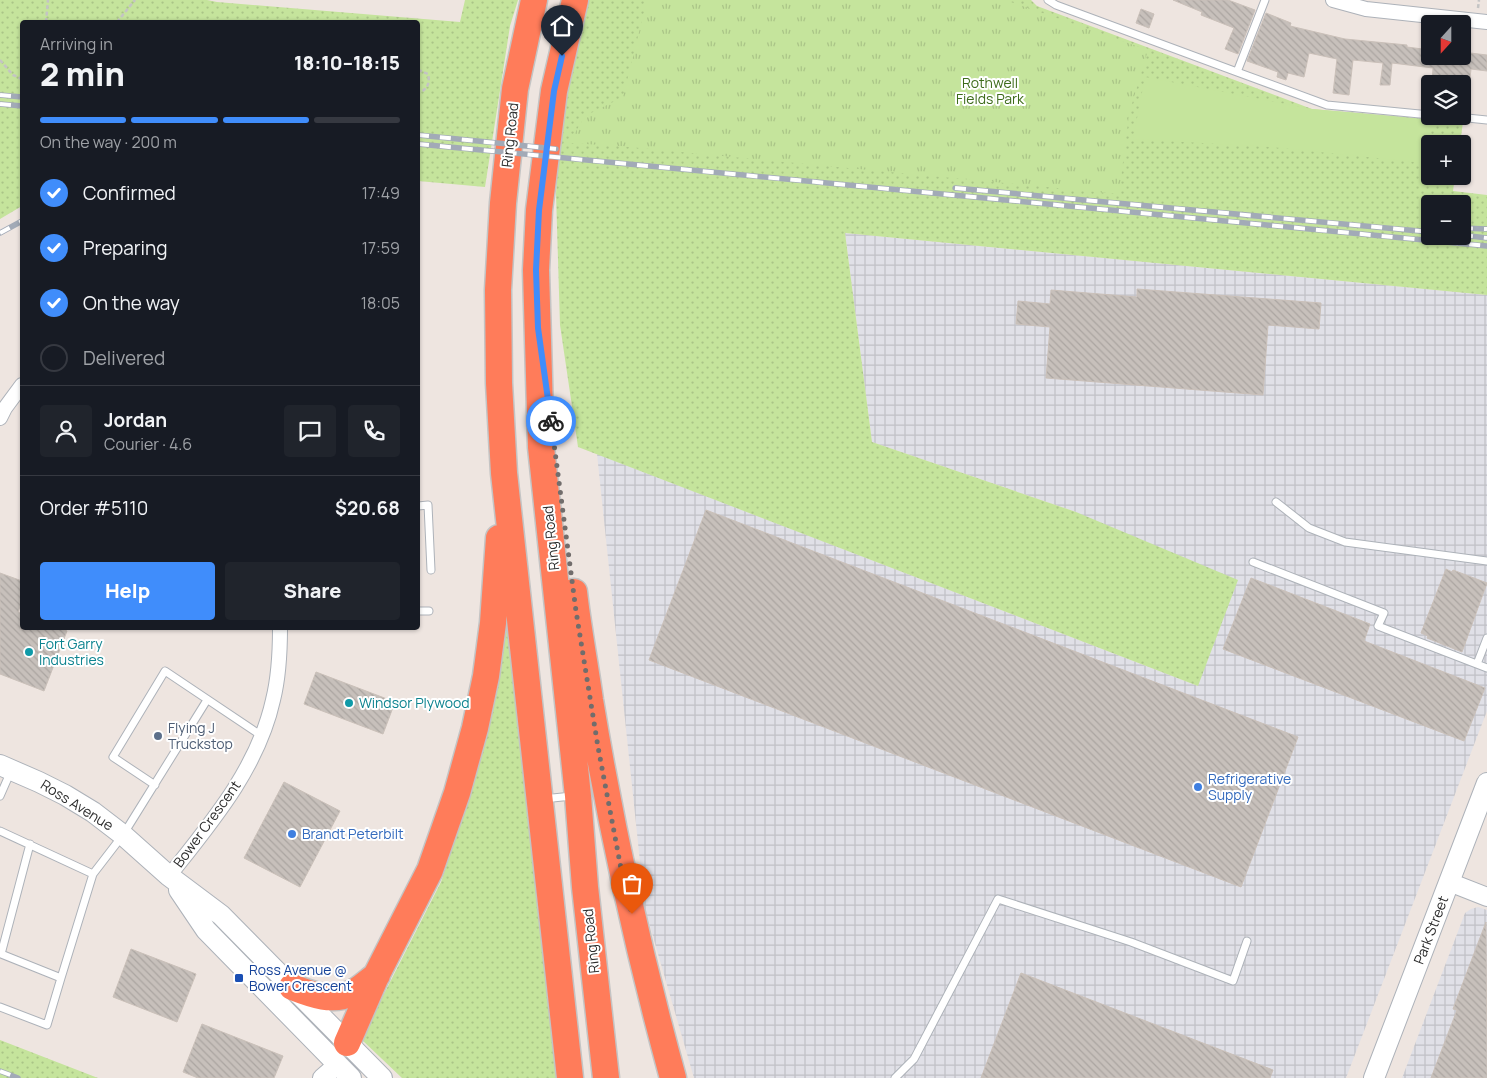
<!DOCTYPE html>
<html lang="en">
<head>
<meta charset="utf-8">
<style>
	:root { --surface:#171b24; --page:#20242c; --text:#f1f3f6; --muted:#9ea1a6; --line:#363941; --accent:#408dfb }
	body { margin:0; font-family:Manrope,sans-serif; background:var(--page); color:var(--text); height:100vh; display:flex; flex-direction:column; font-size:19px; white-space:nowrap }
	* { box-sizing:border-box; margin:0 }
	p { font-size:16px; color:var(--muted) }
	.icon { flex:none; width:28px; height:28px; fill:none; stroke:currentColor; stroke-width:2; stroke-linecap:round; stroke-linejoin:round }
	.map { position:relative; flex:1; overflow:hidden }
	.drawer { position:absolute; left:20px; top:20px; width:400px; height:610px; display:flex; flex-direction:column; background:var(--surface); border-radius:5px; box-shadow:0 1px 4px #0004 }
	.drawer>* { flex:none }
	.needle { width:32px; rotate:201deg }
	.buttons { position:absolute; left:1421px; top:15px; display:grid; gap:10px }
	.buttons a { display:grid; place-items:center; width:50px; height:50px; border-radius:5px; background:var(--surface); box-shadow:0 1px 4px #0004; font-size:25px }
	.pin { position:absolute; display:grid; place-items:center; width:42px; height:42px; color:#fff; margin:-51px -21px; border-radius:50% 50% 50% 0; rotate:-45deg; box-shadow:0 0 5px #0007 }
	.pin .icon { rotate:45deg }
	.courier { position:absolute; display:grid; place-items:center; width:50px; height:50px; margin:-25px; border:4px solid #408dfb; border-radius:50%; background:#fff; color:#222; box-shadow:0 1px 6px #0007 }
	.headline em { font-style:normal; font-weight:800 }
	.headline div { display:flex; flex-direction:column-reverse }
	.headline { display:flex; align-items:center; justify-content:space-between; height:85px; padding:0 20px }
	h1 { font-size:32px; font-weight:800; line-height:38px }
	.bar { display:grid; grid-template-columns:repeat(4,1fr); gap:8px 5px; align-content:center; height:60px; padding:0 20px }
	.bar i { height:6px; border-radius:4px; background:var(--line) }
	.bar .on { background:var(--accent) }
	.bar p { grid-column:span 4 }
	.line { display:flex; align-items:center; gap:12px; padding:0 20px; border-top:1px solid var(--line) }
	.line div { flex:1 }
	.round { display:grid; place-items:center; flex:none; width:52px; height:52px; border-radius:5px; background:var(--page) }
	ol { padding:0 20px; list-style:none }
	li { display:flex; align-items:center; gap:15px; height:55px }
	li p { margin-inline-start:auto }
	li .icon { padding:5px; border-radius:50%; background:var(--accent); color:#fff; stroke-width:4 }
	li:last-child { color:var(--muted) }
	li i { width:28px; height:28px; border:2px solid var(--line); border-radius:50% }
	.primary-button { display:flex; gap:10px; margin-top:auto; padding:10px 20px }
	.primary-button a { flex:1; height:58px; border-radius:5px; background:var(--accent); color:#fff; font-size:20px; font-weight:800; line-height:58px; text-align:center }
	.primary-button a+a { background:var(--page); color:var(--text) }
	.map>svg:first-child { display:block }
	.industrial { fill:url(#industrial-grid) }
	.grass { fill:url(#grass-dots); fill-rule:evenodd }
	.park { fill:url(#park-tufts) }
	.garden { fill:#c5e49c }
	.building { fill:url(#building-back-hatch); stroke:#cac0b9 }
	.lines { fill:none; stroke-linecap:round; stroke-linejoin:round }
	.service-casing { stroke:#adb2b9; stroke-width:9 }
	.minor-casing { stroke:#adb2b9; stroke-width:16 }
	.tertiary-casing { stroke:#adb2b9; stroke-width:20 }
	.secondary-casing { stroke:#adb2b9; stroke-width:22 }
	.motorway-casing { stroke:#c4c4c4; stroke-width:29 }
	.path { stroke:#c4c4c4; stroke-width:2.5; stroke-dasharray:4 2.5; stroke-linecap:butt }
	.service { stroke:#fff; stroke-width:7 }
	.minor { stroke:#fff; stroke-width:14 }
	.tertiary { stroke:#fff; stroke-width:18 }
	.secondary { stroke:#fff; stroke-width:20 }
	.motorway { stroke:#ff7c5a; stroke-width:26 }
	.rail-casing { stroke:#a2aab7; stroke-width:5.5 }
	.rail { stroke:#fff; stroke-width:4; stroke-dasharray:11; stroke-linecap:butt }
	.done { stroke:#716d6c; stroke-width:5; stroke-dasharray:0 9 }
	.route { stroke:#408dfb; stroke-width:6 }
	.culture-dot { fill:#0f9aa8; stroke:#fff; stroke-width:2 }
	.service-dot { fill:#5c6f8a; stroke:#fff; stroke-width:2 }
	.shop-dot { fill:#3f7fe0; stroke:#fff; stroke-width:2 }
	.transit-dot { fill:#1a4fb4; stroke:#fff; stroke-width:2 }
	.labels { text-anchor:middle; stroke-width:4; stroke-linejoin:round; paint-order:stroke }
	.park-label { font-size:14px; fill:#3e6c1b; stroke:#fff }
	.street-label { font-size:14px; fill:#2d2d2d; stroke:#fff }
	.culture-label { font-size:14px; fill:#0d838f; stroke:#fff; text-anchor:start }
	.service-label { font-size:14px; fill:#4e5e75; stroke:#fff; text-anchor:start }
	.shop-label { font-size:14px; fill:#366cbe; stroke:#fff; text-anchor:start }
	.transit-label { font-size:14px; fill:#164399; stroke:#fff; text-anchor:start }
</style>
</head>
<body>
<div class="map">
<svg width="1487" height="1078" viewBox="0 0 1487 1078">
	<defs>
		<pattern id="industrial-grid" width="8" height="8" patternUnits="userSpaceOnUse" patternTransform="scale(1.25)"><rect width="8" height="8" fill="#e0e0e7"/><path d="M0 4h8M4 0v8" fill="none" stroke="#c0c0c6"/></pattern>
		<pattern id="grass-dots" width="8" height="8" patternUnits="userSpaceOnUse" patternTransform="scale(1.25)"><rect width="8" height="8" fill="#c5e49c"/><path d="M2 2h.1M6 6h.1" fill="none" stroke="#aac487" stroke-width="1.8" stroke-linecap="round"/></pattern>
		<pattern id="park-tufts" width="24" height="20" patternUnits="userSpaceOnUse" patternTransform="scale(1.25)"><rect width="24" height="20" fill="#c5e49c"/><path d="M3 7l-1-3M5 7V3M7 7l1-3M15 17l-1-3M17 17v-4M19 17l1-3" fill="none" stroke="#aac487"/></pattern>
		<pattern id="building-back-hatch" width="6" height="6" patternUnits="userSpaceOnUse" patternTransform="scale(1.25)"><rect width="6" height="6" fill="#c7c0bb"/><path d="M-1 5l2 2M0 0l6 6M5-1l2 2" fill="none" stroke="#aba5a1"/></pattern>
	</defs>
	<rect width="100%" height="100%" fill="#eee5e0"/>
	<!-- industrial -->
	<path class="industrial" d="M845 233 1487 295V711L1346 1078H694L645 909 597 454 1198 686 1076 512 872 442Z
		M1478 907 1487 910V1078H1402L1465 913 1471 909Z"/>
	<!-- grass -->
	<path class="grass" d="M0 0H207L217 2 460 22 465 0H518L510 26 485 187 418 181V22H22V206L0 219Z
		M586 0H1031L1037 6 1312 109 1463 122 1460 144H1430V176H1455L1453 191 1487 195V295L845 233 872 442 1076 512 1238 580 1198 686 578 447 560 325 556 194 562 96ZM1430 204H1462V236H1430Z
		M502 619 511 620 562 1078H402L361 1039 441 882 460 824Z
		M0 1040 98 1078H0Z"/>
	<!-- park -->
	<path class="park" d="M647 0H1005L1148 50 1129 114 1119 194 619 146 569 143 585 116 623 97Z"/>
	<!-- garden -->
	<path class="garden" d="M1145 77 1312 109 1432 120 1425 163 1271 147 1133 139Z"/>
	<!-- building -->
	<path class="building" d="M1173 0H1228L1255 10 1238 54 1225 49 1234 28 1201 15 1202 12Z
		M1141 9 1154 14 1149 28 1136 23Z
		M1266 13 1291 23 1290 26 1345 39 1407 45V47L1430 50V56H1462V52L1487 55V71L1471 69 1470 78 1444 75 1443 84H1432L1433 68 1392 63 1390 85H1380L1383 63 1353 60 1349 95 1333 93 1337 59 1309 53 1304 77 1288 73 1286 80 1277 77 1278 72 1247 61Z
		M1137 289 1321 303 1319 329 1268 325 1263 395 1046 378 1050 327 1016 324 1018 301 1050 304 1051 290 1137 297Z
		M706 510 1298 737 1241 887 649 660Z
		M1446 569 1452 572 1453 570 1487 583 1462 652 1427 638 1428 636 1421 633Z
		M0 573 22 581V601L18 612 22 614V628H59L67 631 44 691 0 674Z
		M1251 578 1370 624 1364 641 1485 688 1464 741 1223 649Z
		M316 672 395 702 383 734 304 704Z
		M284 782 340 811 300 887 244 858Z
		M1486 922 1487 1078H1431L1457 1010 1453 1009Z
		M131 949 196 974 177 1022 113 997Z
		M1021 973 1273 1070 1270 1078H981Z
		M202 1024 283 1056 274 1078H198L183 1072Z"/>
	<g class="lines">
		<defs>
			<path id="service" d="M1048 0 1056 5 1237 72 1265 0
				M1237 72 1327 105 1430 115
				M1448 116 1487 120
				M1276 502 1309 528 1345 542 1487 561
				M418 506 428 505 431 570
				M1253 562 1384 613 1378 626 1487 668
				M418 611H429
				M1477 664 1487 638
				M155 785 113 757 165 671 262 736
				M0 796 11 771
				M543 799 572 796
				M0 831 93 874 123 835 207 700
				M30 844 1 954 61 978 93 874
				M0 1007 47 1025 61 978
				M895 1078 914 1059 998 899 1131 942 1233 981 1247 941"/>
			<path id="minor" d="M1333 0 1366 9 1487 22
				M0 418 5 408 22 385
				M169 876C211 823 258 768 273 700 279 676 280 652 280 628"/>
			<path id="tertiary" d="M1449 882 1487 897
				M322 1078 337 1065"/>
			<path id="secondary" d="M0 765 39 782 65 795 93 812 123 835 169 876 221 915 382 1078
				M179 890 206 930 351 1078
				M1374 1078 1487 783"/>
			<path id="motorway" d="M534 0 515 89 503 203 498 290 499 383 504 473 570 1078
				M575 0 554 91 539 210 536 270 541 447 578 796 585 887 606 1078
				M574 592C578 628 585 664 590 700 611 828 639 954 673 1078
				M292 987C312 995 333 1003 354 992 362 988 370 980 377 975
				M347 1043 377 974 430 870 457 793 475 728 486 676 493 623 499 538"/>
		</defs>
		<!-- service casing -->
		<use href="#service" class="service-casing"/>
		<!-- minor casing -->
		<use href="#minor" class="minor-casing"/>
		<!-- tertiary casing -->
		<use href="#tertiary" class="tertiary-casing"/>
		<!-- secondary casing -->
		<use href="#secondary" class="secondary-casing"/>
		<!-- motorway casing -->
		<use href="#motorway" class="motorway-casing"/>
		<!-- path -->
		<path class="path" d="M1478 8 1479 0
			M46 22 48 0
			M117 22 135 0
			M0 60 13 75 22 79
			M418 70 428 74C430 82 428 88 421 92H418"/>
		<!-- service -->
		<use href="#service" class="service"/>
		<!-- minor -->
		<use href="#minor" class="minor"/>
		<!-- tertiary -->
		<use href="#tertiary" class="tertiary"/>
		<!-- secondary -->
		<use href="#secondary" class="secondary"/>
		<!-- motorway -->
		<use href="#motorway" class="motorway"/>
		<defs>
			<path id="rail" d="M0 95 22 97
				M0 104 22 106
				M418 135 556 149
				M418 144 1487 246
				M955 188 1430 232
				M1462 228 1487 229
				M0 233 22 221
				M1462 235 1487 238
				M0 1071 18 1078"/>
		</defs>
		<!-- rail casing -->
		<use href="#rail" class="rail-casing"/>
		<!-- rail -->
		<use href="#rail" class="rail"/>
	</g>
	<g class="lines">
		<!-- done -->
		<path class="done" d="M551 421 576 611 598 747 623 879 632 914"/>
		<!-- route -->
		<path class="route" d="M551 421 538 328 536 270 539 210 554 91 562 56"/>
	</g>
	<!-- markers -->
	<g class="culture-dot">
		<circle cx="29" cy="652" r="5"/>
		<circle cx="349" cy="703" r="5"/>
	</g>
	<circle class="service-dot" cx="158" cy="736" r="5"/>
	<g class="shop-dot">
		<circle cx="1198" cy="787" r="5"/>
		<circle cx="292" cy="834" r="5"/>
	</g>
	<rect class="transit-dot" x="234" y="973" width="10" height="10" rx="2.5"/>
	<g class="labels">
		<!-- park labels -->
		<g class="park-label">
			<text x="990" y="88">Rothwell<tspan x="990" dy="16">Fields Park</tspan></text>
		</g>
		<!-- street labels -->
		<g class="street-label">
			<text transform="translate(510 135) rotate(-84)" y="5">Ring Road</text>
			<text transform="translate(551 538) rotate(-96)" y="5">Ring Road</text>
			<text transform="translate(77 805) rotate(32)" y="5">Ross Avenue</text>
			<text transform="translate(207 824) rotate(-54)" y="5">Bower Crescent</text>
			<text transform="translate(1431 930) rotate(-69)" y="5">Park Street</text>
			<text transform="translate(591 941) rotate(-96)" y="5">Ring Road</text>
		</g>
		<!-- culture labels -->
		<g class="culture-label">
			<text x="39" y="649">Fort Garry<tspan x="39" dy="16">Industries</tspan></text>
			<text x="359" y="708">Windsor Plywood</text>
		</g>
		<!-- service labels -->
		<g class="service-label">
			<text x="168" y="733">Flying J<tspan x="168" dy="16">Truckstop</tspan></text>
		</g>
		<!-- shop labels -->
		<g class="shop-label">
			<text x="1208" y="784">Refrigerative<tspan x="1208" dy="16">Supply</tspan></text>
			<text x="302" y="839">Brandt Peterbilt</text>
		</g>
		<!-- transit labels -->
		<g class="transit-label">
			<text x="249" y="975">Ross Avenue @<tspan x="249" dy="16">Bower Crescent</tspan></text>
		</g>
	</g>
</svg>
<div class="buttons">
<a><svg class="needle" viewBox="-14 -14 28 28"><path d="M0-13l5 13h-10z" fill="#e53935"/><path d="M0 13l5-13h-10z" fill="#9ea1a6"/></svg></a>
<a><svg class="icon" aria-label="layers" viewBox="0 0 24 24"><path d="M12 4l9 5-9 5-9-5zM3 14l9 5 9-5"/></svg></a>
<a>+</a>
<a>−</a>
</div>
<div class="pin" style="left:632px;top:914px;background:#ea580c"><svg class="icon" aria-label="bag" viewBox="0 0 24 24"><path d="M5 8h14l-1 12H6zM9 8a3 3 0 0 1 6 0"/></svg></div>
<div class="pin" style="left:562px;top:56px;background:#1f2937"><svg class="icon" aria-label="home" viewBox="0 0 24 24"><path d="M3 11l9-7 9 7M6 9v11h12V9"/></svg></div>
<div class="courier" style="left:551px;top:421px"><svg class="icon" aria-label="bike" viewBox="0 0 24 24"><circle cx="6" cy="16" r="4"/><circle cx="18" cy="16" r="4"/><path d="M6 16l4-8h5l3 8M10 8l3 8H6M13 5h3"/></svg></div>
<section class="drawer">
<div class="headline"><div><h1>2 min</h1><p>Arriving in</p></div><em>18:10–18:15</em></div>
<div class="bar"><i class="on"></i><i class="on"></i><i class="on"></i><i></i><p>On the way · 200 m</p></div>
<ol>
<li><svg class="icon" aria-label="check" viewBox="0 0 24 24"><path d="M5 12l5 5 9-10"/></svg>Confirmed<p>17:49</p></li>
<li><svg class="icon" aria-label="check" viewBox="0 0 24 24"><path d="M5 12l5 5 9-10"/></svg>Preparing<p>17:59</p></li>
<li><svg class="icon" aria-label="check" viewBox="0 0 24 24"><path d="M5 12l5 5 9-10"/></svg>On the way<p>18:05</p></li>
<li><i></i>Delivered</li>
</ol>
<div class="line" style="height:90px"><a class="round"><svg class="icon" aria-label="person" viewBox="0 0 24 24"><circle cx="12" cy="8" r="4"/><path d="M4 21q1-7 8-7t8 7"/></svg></a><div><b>Jordan</b><p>Courier · 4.6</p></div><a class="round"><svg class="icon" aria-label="chat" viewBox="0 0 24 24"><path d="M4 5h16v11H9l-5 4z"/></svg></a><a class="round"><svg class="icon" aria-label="phone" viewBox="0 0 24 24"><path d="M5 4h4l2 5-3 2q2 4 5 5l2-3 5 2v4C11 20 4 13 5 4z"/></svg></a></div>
<div class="line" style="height:65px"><div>Order #5110</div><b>$20.68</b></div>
<div class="primary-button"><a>Help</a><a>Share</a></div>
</section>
</div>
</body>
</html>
